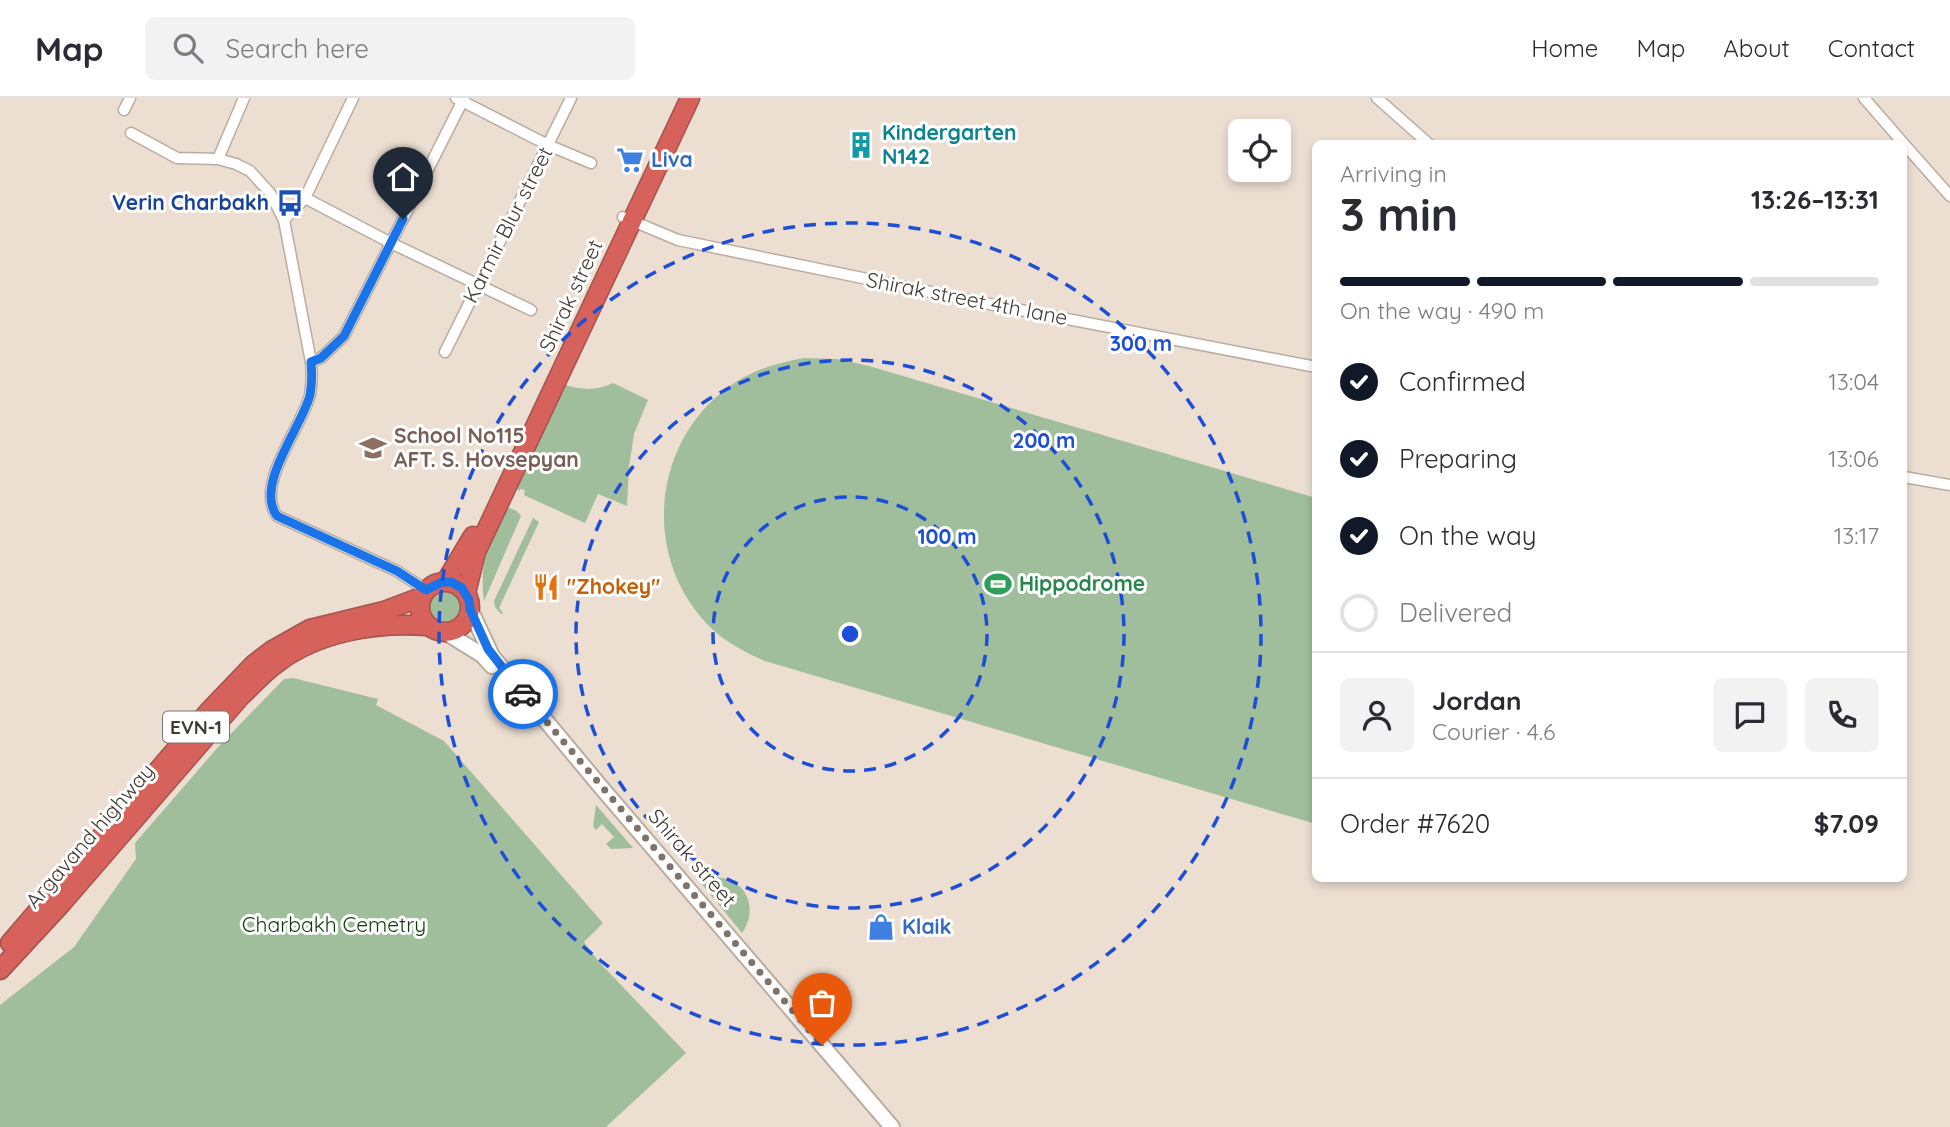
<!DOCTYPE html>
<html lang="en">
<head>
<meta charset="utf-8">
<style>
	:root { --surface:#fff; --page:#f2f2f3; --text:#2b2b33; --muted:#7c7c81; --line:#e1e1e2; --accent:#111827 }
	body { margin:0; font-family:Quicksand,sans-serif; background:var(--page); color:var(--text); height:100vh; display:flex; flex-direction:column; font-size:26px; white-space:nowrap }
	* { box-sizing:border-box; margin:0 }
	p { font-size:23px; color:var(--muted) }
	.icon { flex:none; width:38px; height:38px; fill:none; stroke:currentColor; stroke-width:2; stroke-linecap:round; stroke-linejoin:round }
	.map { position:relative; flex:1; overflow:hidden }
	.panel { position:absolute; left:1312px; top:42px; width:595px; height:742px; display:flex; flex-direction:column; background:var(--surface); border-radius:10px; box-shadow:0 4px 10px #0003 }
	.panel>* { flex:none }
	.tools { position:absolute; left:1228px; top:21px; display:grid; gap:14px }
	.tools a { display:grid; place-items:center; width:63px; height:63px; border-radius:10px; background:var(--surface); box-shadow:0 4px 10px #0003; font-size:35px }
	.pin { position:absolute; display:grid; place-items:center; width:60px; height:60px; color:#fff; margin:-72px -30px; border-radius:50% 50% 50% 0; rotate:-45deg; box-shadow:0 0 7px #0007 }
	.pin .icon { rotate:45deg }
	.courier { position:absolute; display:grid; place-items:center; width:70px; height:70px; margin:-35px; border:5px solid #1a73e8; border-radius:50%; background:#fff; color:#222; box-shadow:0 2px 9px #0007 }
	.head em { font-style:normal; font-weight:800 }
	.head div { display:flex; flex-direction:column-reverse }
	.head { display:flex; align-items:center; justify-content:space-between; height:119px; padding:0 28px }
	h1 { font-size:46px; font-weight:800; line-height:52px }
	.bar { display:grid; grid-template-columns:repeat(4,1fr); gap:10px 7px; align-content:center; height:84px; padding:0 28px }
	.bar i { height:9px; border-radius:5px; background:var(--line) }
	.bar .active { background:var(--accent) }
	.bar p { grid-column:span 4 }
	.line { display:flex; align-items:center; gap:18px; padding:0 28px; border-top:2px solid var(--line) }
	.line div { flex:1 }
	.round { display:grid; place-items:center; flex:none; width:74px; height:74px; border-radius:10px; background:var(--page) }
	ol { padding:0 28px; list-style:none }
	li { display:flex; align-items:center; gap:21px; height:77px }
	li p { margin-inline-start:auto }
	li .icon { padding:7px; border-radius:50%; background:var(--accent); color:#fff; stroke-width:4 }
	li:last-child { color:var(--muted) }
	li i { width:38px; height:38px; border:4px solid var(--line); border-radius:50% }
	header { display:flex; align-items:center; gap:42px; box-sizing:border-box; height:98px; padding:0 35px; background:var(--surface); border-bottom:2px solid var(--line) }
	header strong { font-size:33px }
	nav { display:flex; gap:38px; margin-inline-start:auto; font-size:24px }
	.search { width:490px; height:63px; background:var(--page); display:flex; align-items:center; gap:18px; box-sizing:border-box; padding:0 24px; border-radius:10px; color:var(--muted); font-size:26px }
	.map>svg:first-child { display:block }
	.green { fill:#a0bd9c }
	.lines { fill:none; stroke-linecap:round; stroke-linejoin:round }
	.street-casing { stroke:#baac9f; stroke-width:13 }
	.secondary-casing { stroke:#baac9f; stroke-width:18 }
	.highway-casing { stroke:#a2544e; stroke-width:21 }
	.street { stroke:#fff; stroke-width:10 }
	.secondary { stroke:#fff; stroke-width:14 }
	.highway { stroke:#d7625b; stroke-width:18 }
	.done { stroke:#7c736c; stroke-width:7; stroke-dasharray:0 12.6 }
	.route { stroke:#1a73e8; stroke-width:9 }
	.ring { fill:none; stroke:#1d4ed8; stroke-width:3.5; stroke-dasharray:12 9 }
	.labels { text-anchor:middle; stroke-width:6; stroke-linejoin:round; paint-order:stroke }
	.shield { fill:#fff; stroke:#797572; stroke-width:2 }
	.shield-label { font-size:19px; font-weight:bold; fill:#3f3a35 }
	.culture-label { font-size:21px; font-weight:bold; fill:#0d838f; stroke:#fff; text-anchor:start }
	.shop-label { font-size:21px; font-weight:bold; fill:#366cbe; stroke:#fff; text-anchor:start }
	.transit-label { font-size:21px; font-weight:bold; fill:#164399; stroke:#fff; text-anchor:end }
	.street-label { font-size:21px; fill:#3f3a35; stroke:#fff }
	.education-label { font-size:21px; font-weight:bold; fill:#785e54; stroke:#fff; text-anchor:start }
	.leisure-label { font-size:21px; font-weight:bold; fill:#27864d; stroke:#fff; text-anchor:start }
	.food-label { font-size:21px; font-weight:bold; fill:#c56008; stroke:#fff; text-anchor:start }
	.park-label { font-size:21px; fill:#113a0b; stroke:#fff }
	.centre { fill:#1d4ed8; stroke:#fff; stroke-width:3.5 }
	.ring-label { font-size:21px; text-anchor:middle; font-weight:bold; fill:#1d4ed8; stroke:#fff; stroke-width:6; stroke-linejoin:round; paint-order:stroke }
</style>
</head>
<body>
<header>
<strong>Map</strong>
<div class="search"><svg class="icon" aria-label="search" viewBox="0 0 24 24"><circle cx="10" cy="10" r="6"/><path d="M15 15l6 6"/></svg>Search here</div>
<nav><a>Home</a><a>Map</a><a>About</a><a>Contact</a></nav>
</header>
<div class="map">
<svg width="1950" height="1029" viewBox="0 0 1950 1029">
	<rect width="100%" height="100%" fill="#ecded1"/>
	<!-- green -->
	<path class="green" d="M804 260 837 261 869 268 1316 400V726L765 563C749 556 733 548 719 537 641 471 647 347 730 288 752 272 777 265 804 260Z
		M613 285 648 302 634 336 629 369 627 408 598 396 585 425 524 397 525 392 520 391 519 394 517 389 565 287C582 292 596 293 613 285Z
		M507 409 517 413 521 418 484 503C479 461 489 446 507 409Z
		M533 420 539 424 499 510 503 515 501 516 495 509 494 503Z
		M426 508a19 19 0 1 1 38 0a19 19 0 1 1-38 0Z
		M293 580 378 601 376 607 444 643 603 825 584 844 599 864 686 955 606 1029H0V907L74 849 136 761 135 745 219 648 284 581Z
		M596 707 633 750 611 751 606 746 614 739 602 726 596 732 593 728Z
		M713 779C745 779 760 809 742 835L701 785Z"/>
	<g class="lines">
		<defs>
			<path id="street" d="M456 0 548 47 591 65
				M1377 0 1429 46
				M1864 0 1904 46
				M124 12 130 0
				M131 35 177 60 218 61 236 66 250 73 270 95 284 122 311 264C312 275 312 286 310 297 302 329 254 387 277 418L397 473 426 492
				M1904 46 1950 98
				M218 61 244 0
				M305 100 391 145 531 212
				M623 119 678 142 989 206 1316 269
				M284 122 305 100 353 0
				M445 254 571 0
				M311 264 321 260 344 238 464 0
				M1904 379 1950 387"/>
			<path id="secondary" d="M470 511 492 558 600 688 892 1029
				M445 534 482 557 492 568"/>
			<path id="highway" d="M446 483 473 438
				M420 509a25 25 0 1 1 50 0a25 25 0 1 1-50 0Z
				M466 495 476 454 690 0
				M10 845 208 614 254 566 271 553 310 531 384 513 421 499
				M0 872 62 805 241 598C253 587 264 574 277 565 318 534 377 524 427 528"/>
		</defs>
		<!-- street casing -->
		<use href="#street" class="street-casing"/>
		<!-- secondary casing -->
		<use href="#secondary" class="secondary-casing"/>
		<!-- highway casing -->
		<use href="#highway" class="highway-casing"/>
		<!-- street -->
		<use href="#street" class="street"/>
		<!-- secondary -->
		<use href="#secondary" class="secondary"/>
		<!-- highway -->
		<use href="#highway" class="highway"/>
	</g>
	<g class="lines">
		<!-- done -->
		<path class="done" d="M523 596 822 947"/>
		<!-- route -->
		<path class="route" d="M403 121 344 238 321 260 311 264C312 275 312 286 310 297 302 329 254 387 277 418L397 473 426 492 442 484H451L462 490 469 502 470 511 488 551 523 596"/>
	</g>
	<!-- distance rings -->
	<g class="ring">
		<circle cx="850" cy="536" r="137"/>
		<circle cx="850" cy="536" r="274"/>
		<circle cx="850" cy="536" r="411"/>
	</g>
	<!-- icons -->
	<defs>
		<symbol id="building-bare" viewBox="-9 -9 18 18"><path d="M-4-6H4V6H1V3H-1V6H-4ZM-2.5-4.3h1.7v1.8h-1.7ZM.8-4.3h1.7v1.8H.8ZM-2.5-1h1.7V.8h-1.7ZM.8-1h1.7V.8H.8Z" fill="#0f9aa8" stroke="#fff" stroke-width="2.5" paint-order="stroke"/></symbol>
		<symbol id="supermarket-bare" viewBox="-9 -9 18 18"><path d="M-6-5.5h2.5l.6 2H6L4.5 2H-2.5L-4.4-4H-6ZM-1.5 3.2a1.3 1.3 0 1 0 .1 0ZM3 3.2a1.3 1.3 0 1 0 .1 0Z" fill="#3f7fe0" stroke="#fff" stroke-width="2.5" paint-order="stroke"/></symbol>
		<symbol id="bus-bare" viewBox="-9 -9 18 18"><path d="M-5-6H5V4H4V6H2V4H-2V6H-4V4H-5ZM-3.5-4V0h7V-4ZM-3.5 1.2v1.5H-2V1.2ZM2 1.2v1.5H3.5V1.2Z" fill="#1a4fb4" stroke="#fff" stroke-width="2.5" paint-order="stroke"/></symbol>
		<symbol id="school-bare" viewBox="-9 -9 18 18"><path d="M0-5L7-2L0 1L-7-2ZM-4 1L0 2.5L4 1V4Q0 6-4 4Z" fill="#8d6e63" stroke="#fff" stroke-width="2.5" paint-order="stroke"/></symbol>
		<symbol id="stadium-bare" viewBox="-9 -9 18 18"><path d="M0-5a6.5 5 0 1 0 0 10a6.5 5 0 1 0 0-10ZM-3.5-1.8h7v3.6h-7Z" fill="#2e9e5b" stroke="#fff" stroke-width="2.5" paint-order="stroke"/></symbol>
		<symbol id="restaurant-bare" viewBox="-9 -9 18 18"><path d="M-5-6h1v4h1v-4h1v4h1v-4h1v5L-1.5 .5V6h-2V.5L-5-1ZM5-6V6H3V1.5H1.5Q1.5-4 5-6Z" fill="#e8710a" stroke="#fff" stroke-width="2.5" paint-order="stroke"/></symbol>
		<symbol id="shop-bare" viewBox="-9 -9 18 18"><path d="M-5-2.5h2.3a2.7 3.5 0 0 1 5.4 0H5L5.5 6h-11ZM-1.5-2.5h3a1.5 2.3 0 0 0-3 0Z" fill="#3f7fe0" stroke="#fff" stroke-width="2.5" paint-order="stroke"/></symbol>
	</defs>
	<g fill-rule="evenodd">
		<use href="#building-bare" x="842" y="28" width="38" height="38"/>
		<use href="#supermarket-bare" x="611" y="43" width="38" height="38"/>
		<use href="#bus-bare" x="271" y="86" width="38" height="38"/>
		<use href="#school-bare" x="354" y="331" width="38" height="38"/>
		<use href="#stadium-bare" x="979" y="467" width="38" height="38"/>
		<use href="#restaurant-bare" x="527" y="470" width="38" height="38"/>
		<use href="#shop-bare" x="862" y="810" width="38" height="38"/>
	</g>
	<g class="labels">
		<!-- shield labels -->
		<rect class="shield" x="163" y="613.5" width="66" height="31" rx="5"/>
		<g class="shield-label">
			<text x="196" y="636">EVN-1</text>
		</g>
		<!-- culture labels -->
		<g class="culture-label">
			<text x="882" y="42">Kindergarten<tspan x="882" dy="24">N142</tspan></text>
		</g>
		<!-- shop labels -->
		<g class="shop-label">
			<text x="651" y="69">Liva</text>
			<text x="902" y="836">Klaik</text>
		</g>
		<!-- transit labels -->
		<g class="transit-label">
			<text x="269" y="112">Verin Charbakh</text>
		</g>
		<!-- street labels -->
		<g class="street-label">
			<text transform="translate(508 127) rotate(-63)" y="7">Karmir Blur street</text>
			<text transform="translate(571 198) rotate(-65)" y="7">Shirak street</text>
			<text transform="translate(967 201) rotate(11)" y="7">Shirak street 4th lane</text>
			<text transform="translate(90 738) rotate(-49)" y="7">Argavand highway</text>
			<text transform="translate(692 760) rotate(49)" y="7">Shirak street</text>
		</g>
		<!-- education labels -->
		<g class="education-label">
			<text x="394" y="345">School No115<tspan x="394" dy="24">AFT. S. Hovsepyan</tspan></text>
		</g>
		<!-- leisure labels -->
		<g class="leisure-label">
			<text x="1019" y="493">Hippodrome</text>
		</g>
		<!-- food labels -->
		<g class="food-label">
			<text x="567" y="496">"Zhokey"</text>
		</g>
		<!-- park labels -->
		<g class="park-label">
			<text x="334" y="834">Charbakh Cemetry</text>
		</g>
	</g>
	<circle cx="850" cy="536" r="10" class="centre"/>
	<g class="ring-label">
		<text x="1141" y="253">300 m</text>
		<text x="1044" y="350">200 m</text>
		<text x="947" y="446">100 m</text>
	</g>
</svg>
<div class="tools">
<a><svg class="icon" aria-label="locate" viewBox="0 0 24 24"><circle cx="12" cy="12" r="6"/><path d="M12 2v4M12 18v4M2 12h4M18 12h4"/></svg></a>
</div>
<div class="pin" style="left:822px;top:947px;background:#ea580c"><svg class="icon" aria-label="bag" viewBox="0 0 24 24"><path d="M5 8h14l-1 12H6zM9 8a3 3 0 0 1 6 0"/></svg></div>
<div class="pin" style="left:403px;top:121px;background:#1f2937"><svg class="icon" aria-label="home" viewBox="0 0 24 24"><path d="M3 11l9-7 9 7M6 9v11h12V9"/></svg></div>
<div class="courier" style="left:523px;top:596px"><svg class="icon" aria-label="car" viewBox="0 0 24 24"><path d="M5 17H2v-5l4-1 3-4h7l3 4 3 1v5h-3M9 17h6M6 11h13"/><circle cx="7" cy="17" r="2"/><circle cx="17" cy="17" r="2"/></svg></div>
<section class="panel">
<div class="head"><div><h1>3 min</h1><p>Arriving in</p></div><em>13:26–13:31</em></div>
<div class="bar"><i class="active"></i><i class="active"></i><i class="active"></i><i></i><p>On the way · 490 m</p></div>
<ol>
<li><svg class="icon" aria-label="check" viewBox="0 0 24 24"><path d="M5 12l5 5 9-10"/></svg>Confirmed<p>13:04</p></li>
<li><svg class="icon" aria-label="check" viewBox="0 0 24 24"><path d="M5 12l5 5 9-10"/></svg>Preparing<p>13:06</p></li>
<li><svg class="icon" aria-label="check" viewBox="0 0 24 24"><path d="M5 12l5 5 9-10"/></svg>On the way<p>13:17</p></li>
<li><i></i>Delivered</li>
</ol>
<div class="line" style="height:126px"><a class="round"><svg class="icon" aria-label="person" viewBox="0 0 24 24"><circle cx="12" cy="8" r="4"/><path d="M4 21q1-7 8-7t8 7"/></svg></a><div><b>Jordan</b><p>Courier · 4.6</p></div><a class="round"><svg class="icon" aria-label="chat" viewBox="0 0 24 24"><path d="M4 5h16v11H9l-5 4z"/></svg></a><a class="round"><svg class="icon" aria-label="phone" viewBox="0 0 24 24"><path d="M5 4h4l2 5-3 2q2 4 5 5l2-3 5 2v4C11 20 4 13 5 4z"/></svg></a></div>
<div class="line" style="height:91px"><div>Order #7620</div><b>$7.09</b></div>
</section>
</div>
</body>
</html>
